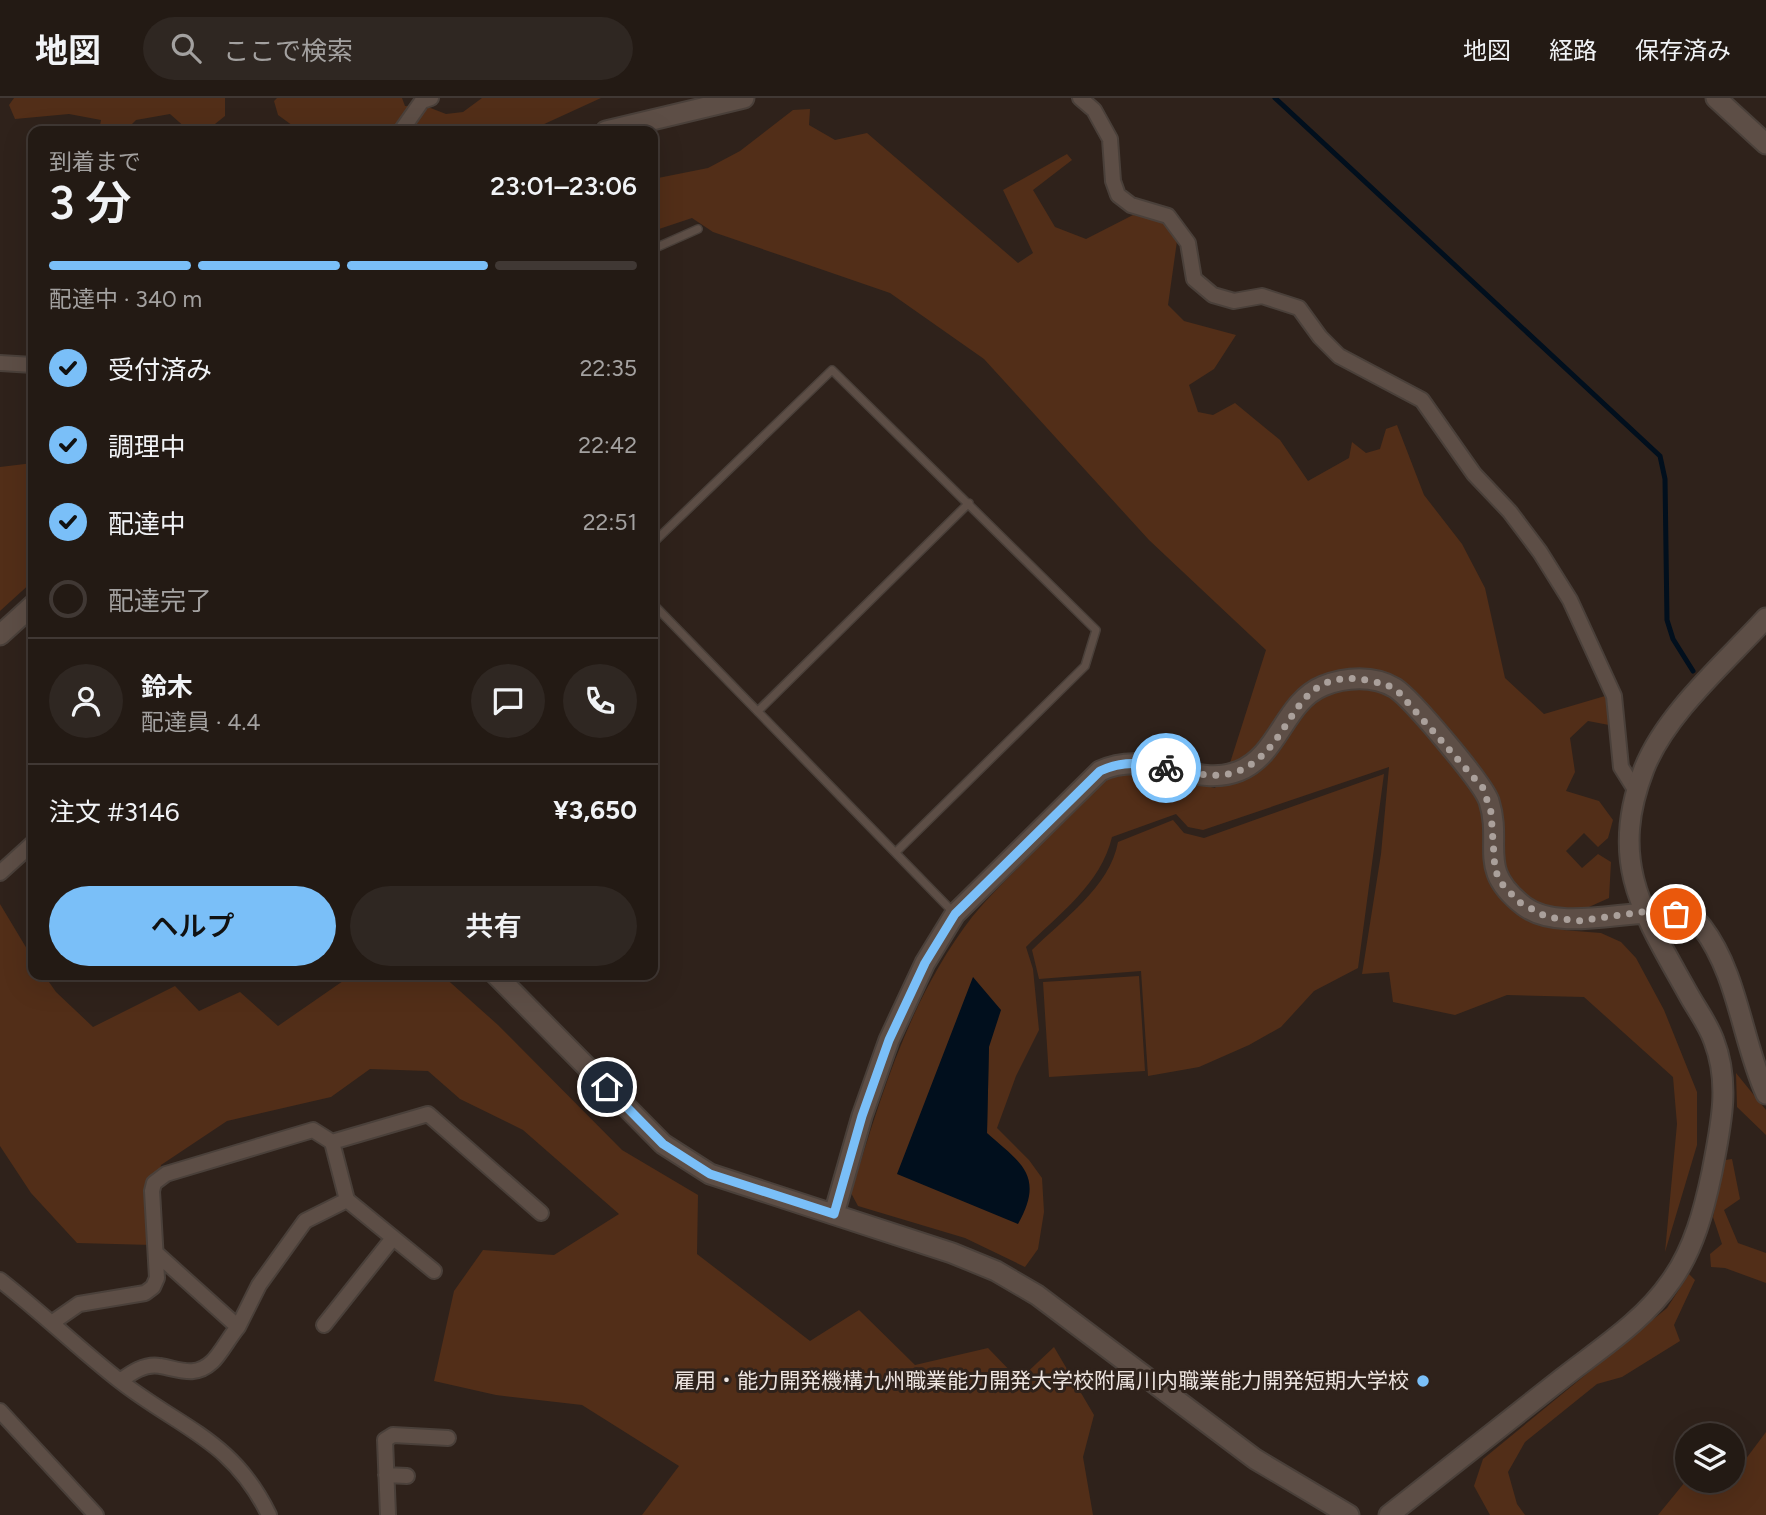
<!DOCTYPE html>
<html lang="ja">
<head>
<meta charset="utf-8">
<style>
	:root { --surface:#231a14; --page:#2f2722; --text:#f1f3f6; --muted:#a3a1a0; --line:#403834; --accent:#7abff8 }
	body { margin:0; font-family:Figtree,"Noto Sans JP",sans-serif; background:var(--page); color:var(--text); height:100vh; display:flex; flex-direction:column; font-size:26px; white-space:nowrap }
	* { box-sizing:border-box; margin:0 }
	p { font-size:23px; color:var(--muted) }
	.icon { flex:none; width:38px; height:38px; fill:none; stroke:currentColor; stroke-width:2; stroke-linecap:round; stroke-linejoin:round }
	.map { position:relative; flex:1; overflow:hidden }
	.sheet { position:absolute; left:28px; top:28px; width:630px; height:854px; display:flex; flex-direction:column; background:var(--surface); border-radius:14px; box-shadow:0 7px 28px #0002,0 0 0 2px var(--line) }
	.sheet>* { flex:none }
	.tools { position:absolute; left:1675px; top:1325px; display:grid; gap:14px }
	.tools a { display:grid; place-items:center; width:70px; height:70px; border-radius:50%; background:var(--surface); box-shadow:0 7px 28px #0002,0 0 0 2px var(--line); font-size:35px }
	.pin { position:absolute; display:grid; place-items:center; width:60px; height:60px; color:#fff; margin:-30px; border:4px solid #fff; border-radius:50%; box-shadow:0 2px 7px #0007 }
	.courier { position:absolute; display:grid; place-items:center; width:70px; height:70px; margin:-35px; border:5px solid #7abff8; border-radius:50%; background:#fff; color:#222; box-shadow:0 2px 9px #0007 }
	.headline em { font-style:normal; font-weight:600 }
	.headline div { display:flex; flex-direction:column-reverse }
	.headline { display:flex; align-items:center; justify-content:space-between; height:119px; padding:0 21px }
	h1 { font-size:46px; font-weight:600; line-height:52px }
	.bar { display:grid; grid-template-columns:repeat(4,1fr); gap:10px 7px; align-content:center; height:84px; padding:0 21px }
	.bar i { height:9px; border-radius:5px; background:var(--line) }
	.bar .current { background:var(--accent) }
	.bar p { grid-column:span 4 }
	.line { display:flex; align-items:center; gap:18px; padding:0 21px; border-top:2px solid var(--line) }
	.line div { flex:1 }
	.round { display:grid; place-items:center; flex:none; width:74px; height:74px; border-radius:37px; background:var(--page) }
	ol { padding:0 21px; list-style:none }
	li { display:flex; align-items:center; gap:21px; height:77px }
	li p { margin-inline-start:auto }
	li .icon { padding:7px; border-radius:50%; background:var(--accent); color:#111; stroke-width:4 }
	li:last-child { color:var(--muted) }
	li i { width:38px; height:38px; border:4px solid var(--line); border-radius:50% }
	.cta { display:flex; gap:14px; margin-top:auto; padding:14px 21px }
	.cta a { flex:1; height:80px; border-radius:42px; background:var(--accent); color:#111; font-size:28px; font-weight:600; line-height:80px; text-align:center }
	.cta a+a { background:var(--page); color:var(--text) }
	header { display:flex; align-items:center; gap:42px; box-sizing:border-box; height:98px; padding:0 35px; background:var(--surface); border-bottom:2px solid var(--line) }
	header strong { font-size:33px }
	nav { display:flex; gap:38px; margin-inline-start:auto; font-size:24px }
	.search { width:490px; height:63px; background:var(--page); display:flex; align-items:center; gap:18px; box-sizing:border-box; padding:0 24px; border-radius:38px; color:var(--muted); font-size:26px }
	.map>svg:first-child { display:block }
	.green { fill:#522e18; fill-rule:evenodd }
	.water { fill:#010f1d }
	.lines { fill:none; stroke-linecap:round; stroke-linejoin:round }
	.stream { stroke:#010f1d; stroke-width:5 }
	.lane-casing { stroke:#4a403a; stroke-width:10 }
	.street-casing { stroke:#4a403a; stroke-width:18 }
	.secondary-casing { stroke:#4a403a; stroke-width:23 }
	.lane { stroke:#5d4e46; stroke-width:7 }
	.street { stroke:#5d4e46; stroke-width:14 }
	.secondary { stroke:#5d4e46; stroke-width:19 }
	.done { stroke:#aaa09b; stroke-width:7; stroke-dasharray:0 12.6 }
	.route { stroke:#7abff8; stroke-width:9 }
	.poi-dot { fill:#7abff8; stroke:#2f221b; stroke-width:2.5 }
	.labels { text-anchor:middle; stroke-width:6; stroke-linejoin:round; paint-order:stroke }
	.poi-label { font-size:21px; fill:#ede4e0; stroke:#2f221b; text-anchor:end }
</style>
</head>
<body>
<header>
<strong>地図</strong>
<div class="search"><svg class="icon" aria-label="search" viewBox="0 0 24 24"><circle cx="10" cy="10" r="6"/><path d="M15 15l6 6"/></svg>ここで検索</div>
<nav><a>地図</a><a>経路</a><a>保存済み</a></nav>
</header>
<div class="map">
<svg width="1766" height="1417" viewBox="0 0 1766 1417">
	<rect width="100%" height="100%" fill="#2f221b"/>
	<!-- green -->
	<path class="green" d="M14 0H225V18L215 26 187 31 170 16 136 22 125 33H99L101 22 69 16 15 21 9 7Z
		M277 0H402L405 8 428 9 446 16 463 14 482 0H601L529 33H300L278 17 274 3Z
		M810 11 809 27 835 42 867 35 1018 165 1033 155 1003 92 1067 56 1072 62 1033 92 1055 129 1086 141 1133 117 1163 124 1177 143 1168 207 1184 223 1236 237 1214 271 1189 287 1198 314 1213 317 1235 305 1280 342 1308 383 1349 360 1352 344 1366 355 1380 351 1386 331 1397 327 1424 397 1462 446 1485 490 1505 580 1544 616 1605 598 1611 611 1609 627 1588 623 1570 640 1575 674 1566 693 1599 703 1613 722 1608 740 1598 749 1584 735 1566 753 1582 770 1598 756 1611 764 1609 800 1580 813 1563 832 1601 835 1621 844 1636 860 1664 912 1697 994V1047L1665 1154 1677 1026 1673 979 1584 899 1507 897 1455 917 1393 904 1389 874 1362 876 1381 756 1389 669 1203 732 1188 729 1176 716 1112 739C1101 786 1059 816 1026 849L1033 871 1039 932 1016 978 997 1030 1029 1062 1042 1080 1044 1114 1038 1151 1025 1169 965 1140 858 1108 851 1095C881 998 909 901 972 819 994 792 1021 768 1045 742 1065 722 1088 688 1116 678 1146 668 1185 683 1215 690L1230 665 1266 552 1149 442 984 261 890 195 713 134 692 120 653 133V81L708 70 740 53 793 12ZM973 879 989 949 987 1036Z
		M33 365V483L0 513V369Z
		M1384 676 1358 870 1314 893 1281 929 1249 947 1199 969 1148 978 1141 873 1039 881 1032 852C1063 821 1110 789 1118 744L1173 722 1184 735 1204 740Z
		M0 806 33 861V877H44L56 894 93 929 175 888 199 913 240 894 278 928 343 883 341 877H442L498 927 622 1052 698 1097 697 1156 810 1243 859 1212 915 1267 988 1250 1019 1282 1054 1249 1094 1317 1083 1359 1093 1417H642L679 1368 582 1307 496 1297 434 1283 454 1193 483 1152 554 1157 619 1116 523 1032 460 1001 428 973 370 971 331 999 227 1023 161 1067 152 1147 77 1145 31 1095 0 1048Z
		M1139 878 1145 973 1049 979 1043 884Z
		M1736 975 1766 1012V1037L1737 1009Z
		M1732 1061 1740 1101 1724 1112 1738 1145 1766 1155V1185L1725 1170 1711 1169 1710 1156 1722 1146 1713 1119 1725 1062Z
		M1689 1176 1695 1182 1674 1227 1680 1243 1622 1279 1597 1286 1525 1344 1508 1374 1517 1406 1525 1417H1490L1474 1388 1483 1361 1667 1210Z
		M1766 1334V1417H1658L1685 1384 1732 1382 1733 1378Z"/>
	<!-- water -->
	<path class="water" d="M973 879 1001 912 989 949 987 1035C1021 1065 1045 1078 1018 1126L897 1076Z"/>
	<g class="lines">
		<!-- stream -->
		<path class="stream" d="M1275 0 1660 358 1665 381 1667 522 1673 541 1693 573"/>
		<defs>
			<path id="lane" d="M653 151 698 131
				M653 445 832 272 1096 532 1085 568 896 754
				M653 506 955 816
				M758 613 969 405"/>
			<path id="street" d="M1080 0 1094 12 1110 41 1113 83 1118 97 1131 107 1168 118 1188 145 1194 181 1213 197 1234 203 1262 198 1299 210 1320 239 1339 258 1422 302 1474 376 1510 414 1540 454 1570 502 1614 598 1621 669 1636 693
				M401 33 422 3 431 0
				M0 265 33 267
				M0 775 33 745
				M332 1044 428 1016 541 1115
				M156 1155 238 1229 259 1187 305 1123 347 1102
				M0 1182C41 1214 79 1251 120 1283 180 1330 233 1342 269 1417
				M53 1224 79 1206 145 1195 153 1189 157 1180 152 1093 154 1085 166 1076 313 1032 332 1044 347 1102 434 1173
				M324 1227 393 1140
				M120 1283C131 1275 145 1265 160 1268 179 1271 195 1280 212 1264 220 1257 230 1238 238 1229
				M0 1313 96 1417
				M386 1377 407 1378
				M388 1417 385 1342 393 1337 448 1340"/>
			<path id="secondary" d="M1716 0 1766 46
				M606 33 744 0
				M0 537 33 507
				M496 877 663 1046 710 1076 952 1155 996 1173 1037 1197 1255 1361 1349 1417
				M834 1116 862 1018 889 942 925 865 955 816 1100 673C1150 650 1194 691 1239 673 1279 657 1284 604 1323 588 1345 579 1374 577 1395 590 1412 601 1482 684 1489 703 1503 748 1476 771 1524 808 1571 843 1672 791 1702 829 1738 876 1742 943 1766 996
				M1389 1417C1446 1372 1503 1327 1560 1282 1598 1252 1643 1224 1671 1183 1694 1151 1704 1112 1712 1074 1720 1031 1731 987 1714 943 1709 928 1698 913 1690 899 1645 818 1607 766 1644 671 1666 615 1726 564 1766 520"/>
		</defs>
		<!-- lane casing -->
		<use href="#lane" class="lane-casing"/>
		<!-- street casing -->
		<use href="#street" class="street-casing"/>
		<!-- secondary casing -->
		<use href="#secondary" class="secondary-casing"/>
		<!-- lane -->
		<use href="#lane" class="lane"/>
		<!-- street -->
		<use href="#street" class="street"/>
		<!-- secondary -->
		<use href="#secondary" class="secondary"/>
	</g>
	<g class="lines">
		<!-- done -->
		<path class="done" d="M1166 670C1189 674 1218 683 1241 672 1303 643 1287 551 1395 590L1483 690 1491 714 1495 772 1502 786 1519 804 1547 819 1578 823 1642 814 1676 816"/>
		<!-- route -->
		<path class="route" d="M607 989 663 1046 710 1076 834 1116 862 1018 889 942 925 865 955 816 1100 673C1124 662 1141 665 1166 670"/>
	</g>
	<!-- markers -->
	<circle class="poi-dot" cx="1423" cy="1283" r="7"/>
	<g class="labels">
		<!-- poi labels -->
		<g class="poi-label">
			<text x="1409" y="1290">雇用・能力開発機構九州職業能力開発大学校附属川内職業能力開発短期大学校</text>
		</g>
	</g>
</svg>
<div class="tools">
<a><svg class="icon" aria-label="layers" viewBox="0 0 24 24"><path d="M12 4l9 5-9 5-9-5zM3 14l9 5 9-5"/></svg></a>
</div>
<div class="pin" style="left:1676px;top:816px;background:#ea580c"><svg class="icon" aria-label="bag" viewBox="0 0 24 24"><path d="M5 8h14l-1 12H6zM9 8a3 3 0 0 1 6 0"/></svg></div>
<div class="pin" style="left:607px;top:989px;background:#1f2937"><svg class="icon" aria-label="home" viewBox="0 0 24 24"><path d="M3 11l9-7 9 7M6 9v11h12V9"/></svg></div>
<div class="courier" style="left:1166px;top:670px"><svg class="icon" aria-label="bike" viewBox="0 0 24 24"><circle cx="6" cy="16" r="4"/><circle cx="18" cy="16" r="4"/><path d="M6 16l4-8h5l3 8M10 8l3 8H6M13 5h3"/></svg></div>
<section class="sheet">
<div class="headline"><div><h1>3 分</h1><p>到着まで</p></div><em>23:01–23:06</em></div>
<div class="bar"><i class="current"></i><i class="current"></i><i class="current"></i><i></i><p>配達中 · 340 m</p></div>
<ol>
<li><svg class="icon" aria-label="check" viewBox="0 0 24 24"><path d="M5 12l5 5 9-10"/></svg>受付済み<p>22:35</p></li>
<li><svg class="icon" aria-label="check" viewBox="0 0 24 24"><path d="M5 12l5 5 9-10"/></svg>調理中<p>22:42</p></li>
<li><svg class="icon" aria-label="check" viewBox="0 0 24 24"><path d="M5 12l5 5 9-10"/></svg>配達中<p>22:51</p></li>
<li><i></i>配達完了</li>
</ol>
<div class="line" style="height:126px"><a class="round"><svg class="icon" aria-label="person" viewBox="0 0 24 24"><circle cx="12" cy="8" r="4"/><path d="M4 21q1-7 8-7t8 7"/></svg></a><div><b>鈴木</b><p>配達員 · 4.4</p></div><a class="round"><svg class="icon" aria-label="chat" viewBox="0 0 24 24"><path d="M4 5h16v11H9l-5 4z"/></svg></a><a class="round"><svg class="icon" aria-label="phone" viewBox="0 0 24 24"><path d="M5 4h4l2 5-3 2q2 4 5 5l2-3 5 2v4C11 20 4 13 5 4z"/></svg></a></div>
<div class="line" style="height:91px"><div>注文 #3146</div><b>¥3,650</b></div>
<div class="cta"><a>ヘルプ</a><a>共有</a></div>
</section>
</div>
</body>
</html>
